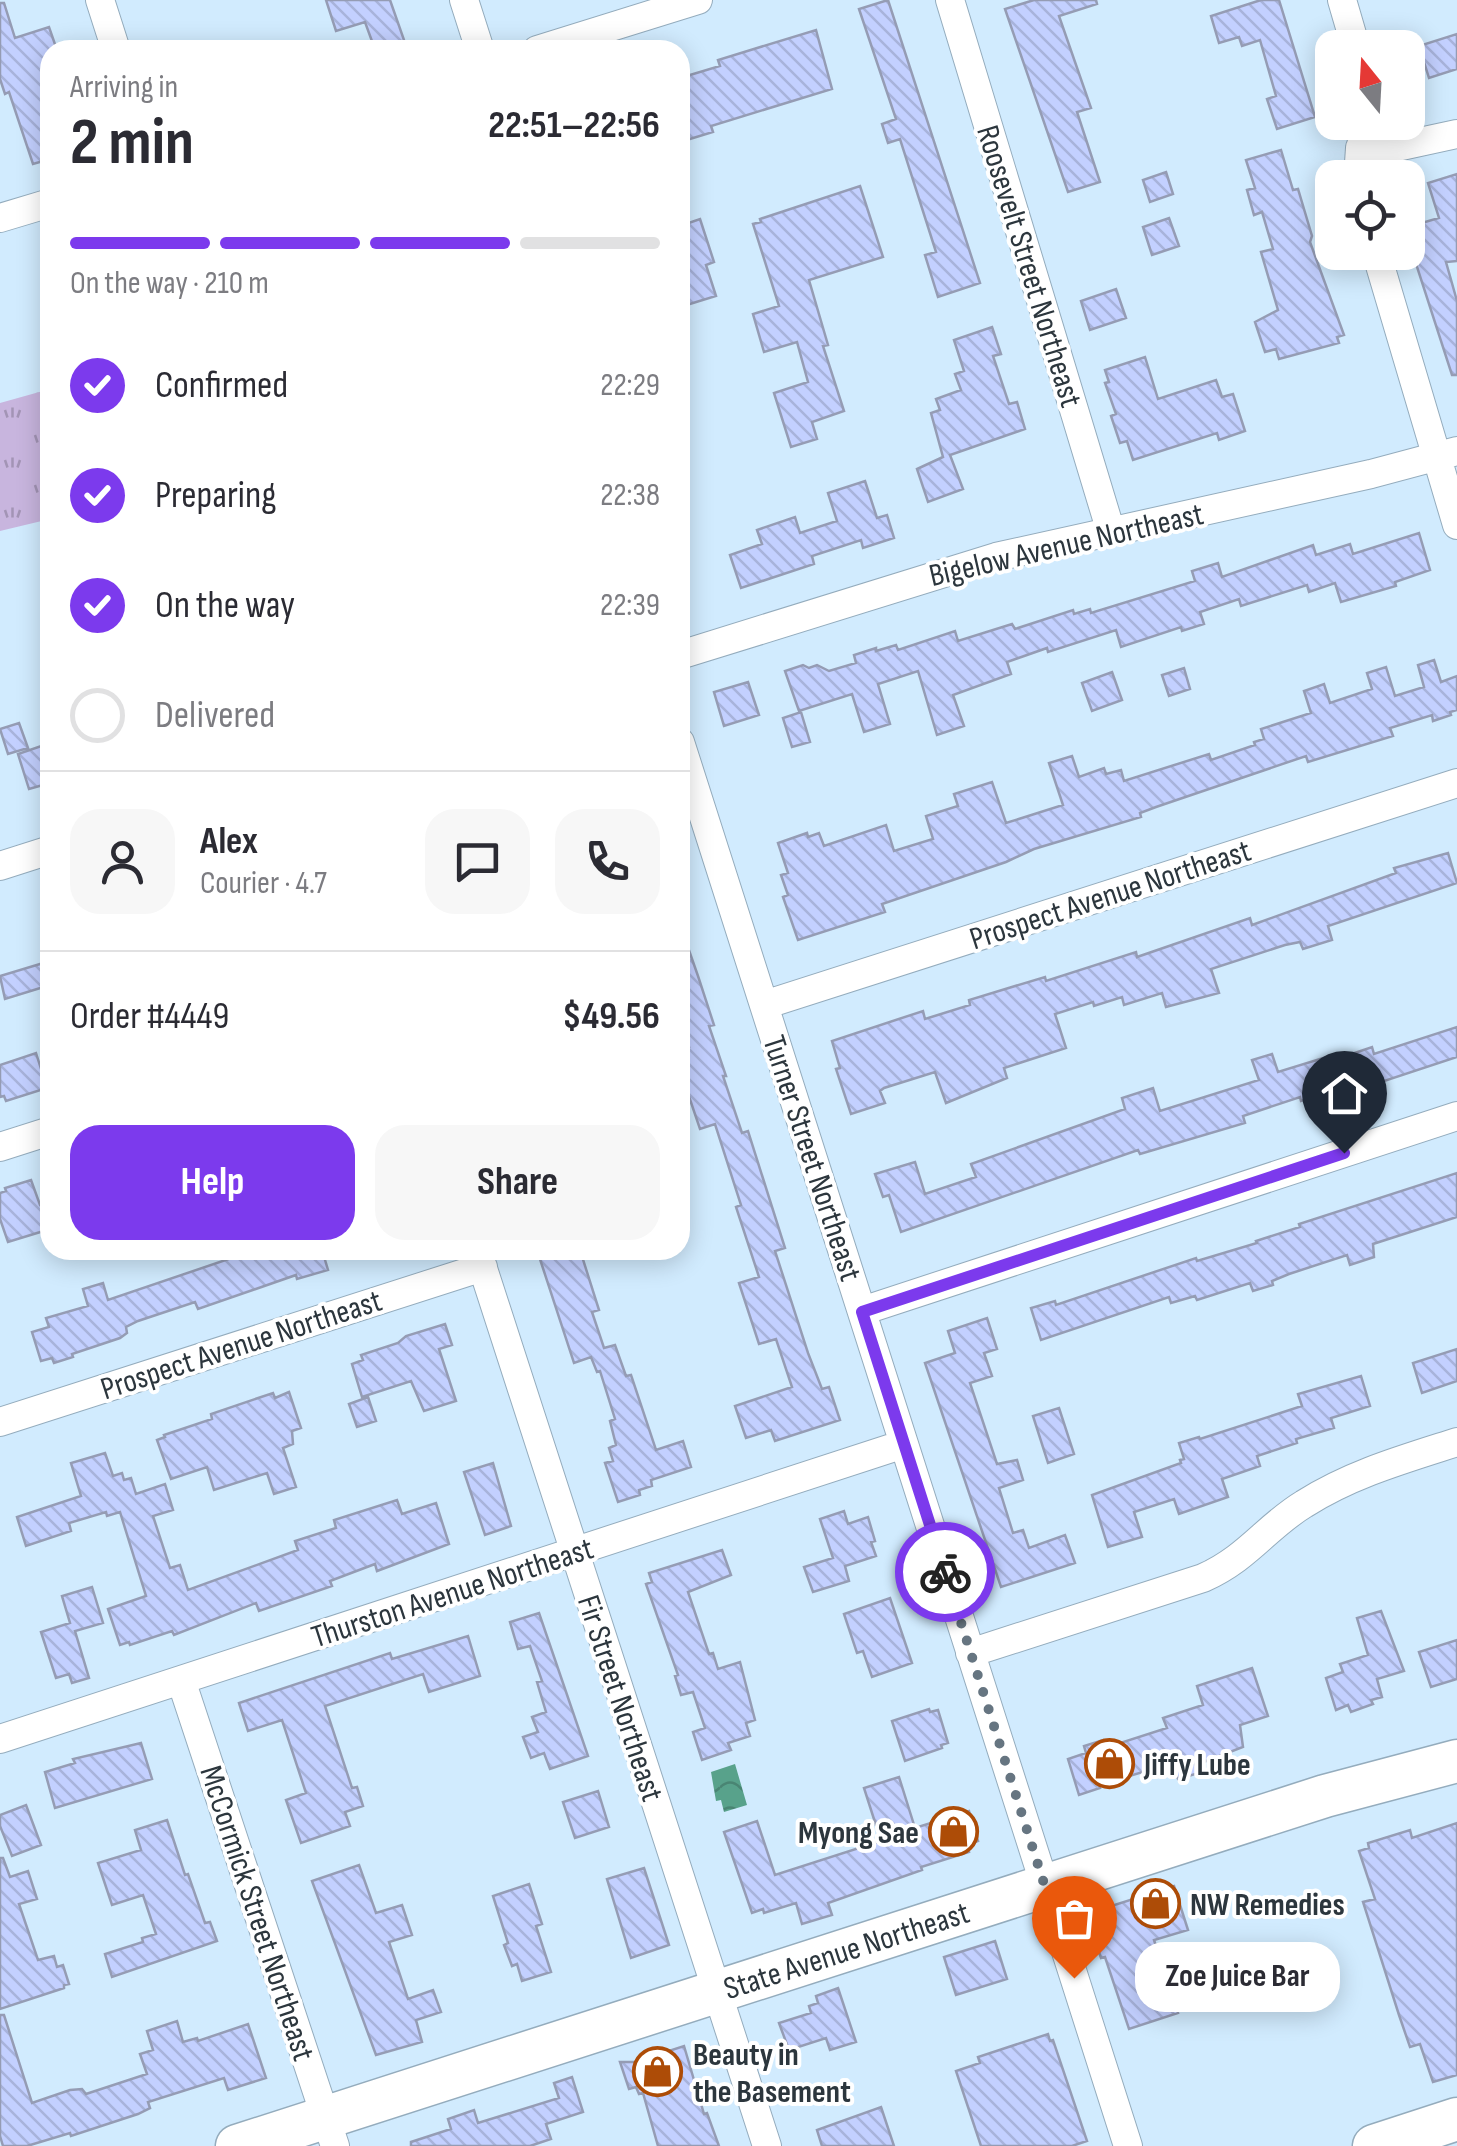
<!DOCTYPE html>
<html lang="en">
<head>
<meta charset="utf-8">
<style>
	:root { --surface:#fff; --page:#f7f7f7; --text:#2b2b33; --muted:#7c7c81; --line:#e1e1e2; --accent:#7c3aed }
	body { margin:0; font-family:"Sofia Sans Condensed",sans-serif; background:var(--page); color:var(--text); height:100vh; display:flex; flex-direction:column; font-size:38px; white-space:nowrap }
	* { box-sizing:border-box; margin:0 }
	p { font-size:32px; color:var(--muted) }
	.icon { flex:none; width:55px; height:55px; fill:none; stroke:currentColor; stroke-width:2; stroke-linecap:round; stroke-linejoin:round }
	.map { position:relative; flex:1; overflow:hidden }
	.side { position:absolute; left:40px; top:40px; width:650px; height:1220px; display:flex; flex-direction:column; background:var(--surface); border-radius:30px; box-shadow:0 5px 25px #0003 }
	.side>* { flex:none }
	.needle { width:65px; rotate:342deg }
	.buttons { position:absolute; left:1315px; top:30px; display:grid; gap:20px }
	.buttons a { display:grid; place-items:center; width:110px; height:110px; border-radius:20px; background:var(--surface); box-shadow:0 5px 25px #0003; font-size:50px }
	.pin { position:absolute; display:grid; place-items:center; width:85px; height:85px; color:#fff; margin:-102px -42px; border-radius:50% 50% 50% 0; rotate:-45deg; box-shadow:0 0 10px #0007 }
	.pin .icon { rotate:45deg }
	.courier { position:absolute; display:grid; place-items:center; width:100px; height:100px; margin:-50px; border:8px solid #7c3aed; border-radius:50%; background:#fff; color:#222; box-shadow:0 2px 12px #0007 }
	.bubble { position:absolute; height:70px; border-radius:30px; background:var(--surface); box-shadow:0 5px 25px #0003; font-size:32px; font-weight:700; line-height:70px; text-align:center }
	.overview em { font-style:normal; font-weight:700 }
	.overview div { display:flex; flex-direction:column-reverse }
	.overview { display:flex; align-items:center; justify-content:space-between; height:170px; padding:0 30px }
	h1 { font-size:65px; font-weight:700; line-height:75px }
	.bar { display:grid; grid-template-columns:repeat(4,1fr); gap:15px 10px; align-content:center; height:120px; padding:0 30px }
	.bar i { height:12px; border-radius:8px; background:var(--line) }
	.bar .active { background:var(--accent) }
	.bar p { grid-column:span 4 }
	.line { display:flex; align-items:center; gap:25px; padding:0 30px; border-top:2px solid var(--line) }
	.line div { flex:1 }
	.round { display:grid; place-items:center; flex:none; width:105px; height:105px; border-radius:30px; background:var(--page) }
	ol { padding:0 30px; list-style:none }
	li { display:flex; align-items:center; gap:30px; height:110px }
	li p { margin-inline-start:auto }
	li .icon { padding:10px; border-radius:50%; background:var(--accent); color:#fff; stroke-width:4 }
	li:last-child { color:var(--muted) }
	li i { width:55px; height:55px; border:5px solid var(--line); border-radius:50% }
	.cta { display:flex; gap:20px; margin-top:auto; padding:20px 30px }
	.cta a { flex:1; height:115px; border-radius:30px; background:var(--accent); color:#fff; font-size:40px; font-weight:700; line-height:115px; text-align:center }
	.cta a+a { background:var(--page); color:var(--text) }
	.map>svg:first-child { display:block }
	.park { fill:url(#park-tufts) }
	.water { fill:url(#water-waves) }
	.building { fill:url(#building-back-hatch); stroke:#959cb4; stroke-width:2.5 }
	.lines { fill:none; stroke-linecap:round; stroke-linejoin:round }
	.minor-casing { stroke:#94acbd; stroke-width:30 }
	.primary-casing { stroke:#94acbd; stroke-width:45 }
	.minor { stroke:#fff; stroke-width:28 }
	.primary { stroke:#fff; stroke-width:42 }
	.done { stroke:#667581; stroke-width:10; stroke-dasharray:0 18 }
	.route { stroke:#7c3aed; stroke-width:12 }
	.labels { text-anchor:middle; stroke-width:8; stroke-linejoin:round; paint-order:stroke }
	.street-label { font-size:32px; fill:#2c363d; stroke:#fff }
	.poi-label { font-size:32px; font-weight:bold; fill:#2c363d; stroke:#fff; text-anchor:start }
</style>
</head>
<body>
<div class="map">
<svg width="1457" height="2146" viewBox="0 0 1457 2146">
	<defs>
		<pattern id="park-tufts" width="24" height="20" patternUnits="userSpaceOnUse" patternTransform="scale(2.5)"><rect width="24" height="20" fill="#c8b5de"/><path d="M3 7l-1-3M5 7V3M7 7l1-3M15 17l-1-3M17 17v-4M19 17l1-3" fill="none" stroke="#a394b5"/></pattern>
		<pattern id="water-waves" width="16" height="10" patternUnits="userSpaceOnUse" patternTransform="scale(2.5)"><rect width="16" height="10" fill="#58a28b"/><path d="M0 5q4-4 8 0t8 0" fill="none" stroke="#498573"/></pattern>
		<pattern id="building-back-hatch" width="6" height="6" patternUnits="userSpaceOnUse" patternTransform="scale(2.5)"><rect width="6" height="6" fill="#c3d0ff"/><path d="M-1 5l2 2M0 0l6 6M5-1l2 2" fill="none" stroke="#a8b3db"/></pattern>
	</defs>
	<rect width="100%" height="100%" fill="#d1ebfe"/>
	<!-- park -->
	<path class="park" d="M50 389V519L0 531V403Z"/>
	<!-- water -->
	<path class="water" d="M735 1764 747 1805 724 1812 721 1800 716 1801 711 1772Z"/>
	<!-- building -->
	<path class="building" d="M326 0H390L404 40 379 49 377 43 373 44 365 22 336 31Z
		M888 0 980 283 938 297 925 255 936 252 900 139 888 143 882 124 896 119 859 9Z
		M1034 0H1096L1097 4 1059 16 1091 108 1077 112 1100 182 1068 192 1005 9Z
		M1261 0H1279L1315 117 1277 129 1267 99 1276 96 1260 40 1242 46 1239 37 1219 43 1211 16Z
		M0 3H4L15 38 49 27 57 50H50V159L33 164 9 92 5 94 0 79Z
		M816 30 832 89 711 126 713 132 680 142V78L720 66 718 60Z
		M1457 34V69L1429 78 1419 46Z
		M1281 150 1293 190 1298 189 1312 236 1310 242 1344 335 1337 337 1339 343 1279 359 1276 349 1265 352 1255 322 1278 310 1261 252 1273 249 1262 212 1254 215 1247 190 1255 188 1246 160Z
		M1166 172 1173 194 1150 202 1143 180Z
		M1457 174V261L1446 262 1457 301V375H1452L1408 239V227L1439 218 1428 183Z
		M860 186 883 257 809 280 828 345 823 346 844 411 812 422 817 439 791 447 774 393 808 382 797 342 764 352 753 314 779 306 753 224 761 222 760 219Z
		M1169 218 1179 246 1152 255 1143 227Z
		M700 219 714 262 706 265 716 296 680 307V226Z
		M1116 289 1126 318 1090 330 1081 301Z
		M992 327 1001 354 993 356 1009 404 1017 402 1025 429 950 455 963 489 928 502 917 469 943 457 931 413 940 410 936 399 961 390 955 374 964 371 954 340Z
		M1145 357 1158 399 1216 380 1222 397 1233 394 1245 431 1219 440 1217 433 1133 460 1127 441 1120 443 1111 416 1116 414 1105 383 1109 382 1105 370Z
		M865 481 877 518 887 515 894 538 863 548 861 540 812 556 814 564 741 588 730 555 762 544 757 530 795 517 800 533 837 521 828 493Z
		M1419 533 1430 570 1395 582 1396 586 1341 602 1335 583 1309 592 1307 585 1241 606 1239 599 1200 612 1204 624 1182 631 1181 627 1121 647 1116 630 1048 652 1047 648 1007 662 1011 674 953 695 964 726 937 735 918 671 878 684 890 724 864 732 852 694 799 711 785 671 803 665 809 668 817 665 829 671 856 663 854 655 876 648V651L896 645 898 650 955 631 958 641 1012 624 1015 629 1073 610 1074 614 1090 609 1091 613 1195 581 1192 571 1218 563 1222 577 1313 545 1316 555 1350 544 1353 554Z
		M1434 660 1441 682 1457 676V710L1450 712 1451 715 1433 721 1432 715 1390 728 1393 736 1308 762 1306 756 1156 807 1140 813 1141 817 1034 849 1006 862 882 904 885 912 798 940 783 897 788 895 781 875 788 873 778 843 807 833 808 837 819 833 824 846 886 825 894 851 933 839 926 816 958 806 954 794 992 782 1006 823 1063 805 1049 763 1072 756 1079 777 1104 768 1106 774 1121 770 1124 781 1209 754 1211 760 1255 745 1254 742 1264 739 1261 729 1311 713 1304 691 1324 684 1330 703 1372 689 1367 673 1386 667 1395 696 1424 687 1418 665Z
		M1184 668 1190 689 1169 696 1162 675Z
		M1112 672 1122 700 1092 711 1082 683Z
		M748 682 759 715 724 726 714 692Z
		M801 712 810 742 792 747 783 718Z
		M19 723 28 748 8 754 0 729Z
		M50 743V783L29 789 18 754Z
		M1448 853 1457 883 1328 926 1332 940 1303 949 1300 942 1285 945 1211 969 1219 993 1166 1007 1162 993 1124 1005 1122 997 1094 1006 1093 1002 1055 1014 1066 1048 1004 1068 1007 1078 946 1103 935 1072 884 1088 880 1091 885 1103 851 1114 836 1069 840 1068 832 1041 923 1011 925 1019 970 1005 969 1000 1045 977 1046 981 1136 952 1137 957 1250 918 1252 925 1396 873 1394 868Z
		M680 936H684L698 976 714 1025 709 1026 726 1076H723L742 1133 748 1131 785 1248 775 1251 808 1353 822 1389 829 1387 840 1420 775 1441 771 1430 746 1438 735 1406 792 1387 776 1339 759 1344 739 1283 759 1277 736 1207 741 1205 715 1124 700 1129 680 1070V1050L689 1047 680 1018Z
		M50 961V985L5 999 0 976Z
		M1457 1027V1057L1348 1093 1346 1086 1301 1101 1300 1097 1243 1116 1245 1123 1140 1154 1138 1150 901 1232 889 1195 883 1197 875 1174 915 1162 925 1194 976 1177 971 1164 1125 1109 1122 1098 1153 1088 1160 1111 1259 1080 1252 1060 1272 1054 1278 1072 1336 1054 1337 1059 1372 1047 1374 1054Z
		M36 1053 47 1088 6 1101 4 1096 0 1097V1065Z
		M1457 1173V1217L1373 1244 1374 1257 1350 1265 1347 1255 1289 1274 1272 1281 1273 1285 1253 1291 1250 1283 1197 1300 1195 1296 1171 1303 1169 1297 1041 1340 1031 1308 1055 1301 1056 1305 1196 1258 1197 1261 1257 1243 1256 1241 1300 1227 1299 1224Z
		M31 1180 40 1205 46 1203 50 1229 8 1242 0 1219V1193L6 1191 5 1188Z
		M255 1250H322L328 1270 297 1279 296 1275 198 1309 195 1302 138 1321 126 1327 127 1333 120 1338 72 1354 73 1357 54 1363 52 1358 41 1361 32 1332 49 1327 46 1318 88 1306 83 1289 103 1283 108 1300Z
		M537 1250H580L599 1310 592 1312 604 1348 615 1345 626 1376 631 1375 656 1450 683 1441 691 1467 651 1480 652 1486 639 1490 640 1495 618 1502 605 1463 613 1461 609 1448 616 1445 610 1421 615 1419 600 1371 597 1372 591 1357 574 1363Z
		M987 1318 997 1349 984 1353 992 1376 970 1383 997 1464 1017 1460 1023 1480 999 1488 1013 1533 1023 1530 1029 1548 1065 1535 1075 1563 1001 1587 925 1363 955 1353 948 1331Z
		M445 1324 452 1345 439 1349 456 1401 424 1411 411 1381 362 1397 352 1364 363 1360 361 1355 398 1343 406 1336Z
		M1457 1349V1381L1422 1393 1413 1363Z
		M1361 1376 1370 1406 1331 1418 1334 1428 1296 1439 1297 1443 1257 1456 1260 1466 1222 1479 1228 1497 1179 1514 1174 1499 1134 1512 1142 1537 1108 1547 1092 1495 1181 1463 1180 1460 1184 1459 1179 1443 1199 1437 1200 1439 1302 1406 1298 1394Z
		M289 1392 301 1428 292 1431 293 1444 283 1448 296 1487 274 1494 267 1473 214 1490 207 1467 171 1479 157 1440 165 1437 164 1435 212 1419 211 1414 273 1393 275 1398Z
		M368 1397 376 1421 357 1427 349 1404Z
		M1059 1408 1074 1454 1048 1463 1033 1416Z
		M105 1453 113 1476 122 1473 124 1480 131 1478 136 1494 165 1484 173 1510 153 1516 170 1568 180 1565 188 1590 298 1550 295 1541 336 1528 334 1520 397 1500 402 1514 436 1503 449 1544 377 1571 375 1564 330 1581 332 1586 259 1611 256 1603 174 1635 172 1631 130 1645 129 1642 120 1645 108 1609 146 1596 120 1512 107 1516 106 1512 69 1523 71 1531 26 1546 17 1517 81 1496 71 1463Z
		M493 1463 511 1526 485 1535 464 1472Z
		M844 1511 848 1524 868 1517 875 1541 871 1542 876 1556 845 1566 849 1581 813 1592 804 1567 833 1558 820 1519Z
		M722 1550 731 1575 688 1592 709 1654 713 1653 718 1669 740 1662 755 1720 746 1723 750 1736 728 1743 731 1750 702 1760 693 1732 705 1728 693 1692 681 1695 675 1676 678 1675 646 1584 652 1582 649 1573Z
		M92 1587 103 1623 75 1631 89 1678 72 1683 69 1674 56 1678 41 1632 70 1623 62 1596Z
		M890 1598 912 1663 872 1677 863 1651 857 1653 844 1614Z
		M1381 1611 1404 1671 1377 1679 1382 1697 1371 1700 1373 1704 1351 1712 1348 1705 1336 1710 1326 1678 1343 1672 1340 1664 1368 1655 1357 1618Z
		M539 1613 588 1756 550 1769 544 1753 531 1758 523 1737 538 1732 532 1717 546 1712 537 1682 542 1681 530 1646 518 1649 510 1622Z
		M468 1636 480 1676 429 1692 423 1674 325 1706 352 1788 357 1787 363 1806 345 1812 350 1826 301 1843 286 1800 306 1793 282 1720 248 1731 239 1703 390 1653 392 1659Z
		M1457 1640V1679L1431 1687 1419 1652Z
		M1252 1668 1268 1716 1240 1725 1243 1747 1196 1765 1199 1773 1178 1779 1173 1763 1099 1785 1100 1788 1079 1795 1068 1759 1086 1753 1084 1746 1103 1740 1105 1748 1167 1728 1163 1718 1203 1705 1197 1686Z
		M929 1709 930 1712 938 1710 948 1743 941 1745 942 1748 905 1761 892 1721Z
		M141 1743 152 1779 55 1808 45 1772 75 1763 73 1759Z
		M899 1777 915 1828 969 1811 978 1841 967 1845 969 1852 921 1867 922 1870 828 1903 832 1915 802 1924 796 1903 764 1913 763 1909 752 1913 724 1832 757 1821 775 1875 881 1841 864 1788Z
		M598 1791 609 1827 575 1838 563 1802Z
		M26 1805 41 1845 12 1856 0 1826V1815Z
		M167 1820 185 1875 188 1874 205 1923 210 1922 217 1941 112 1977 105 1954 143 1942 142 1938 156 1934 143 1895 112 1905 98 1863 141 1850 135 1830Z
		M1457 1823V2075L1433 2082 1420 2044 1410 2047 1399 2015 1363 1902 1375 1899 1359 1851 1369 1848 1368 1843 1410 1830 1412 1838Z
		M0 1858H3L10 1877 28 1871 37 1899 19 1904 38 1960 54 1956 57 1967 63 1965 69 1984 64 1985V1988L0 2009Z
		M359 1865 376 1913 402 1905 412 1935 389 1942 408 1999 433 1990 441 2012 416 2020 422 2042 376 2055 312 1881Z
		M644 1868 669 1945 631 1958 607 1879Z
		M529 1884 542 1924 536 1926 551 1972 522 1981 517 1964 512 1966 504 1945 508 1943 493 1896Z
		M1174 1886 1188 1930 1154 1940 1178 2013 1129 2029 1105 1957 1101 1958 1086 1914Z
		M995 1941 1007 1979 956 1995 944 1957Z
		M838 1988 856 2042 830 2050 826 2038 789 2050 779 2023 811 2013 809 2006 818 2003 816 1996Z
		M0 2015H4L32 2103 70 2090 82 2089 86 2094 147 2074 140 2054 153 2050 147 2031 177 2021 183 2042 197 2038 198 2041 248 2024 266 2078 228 2090 224 2078 148 2102 150 2108 138 2114 71 2136 70 2133 27 2146H3L0 2136Z
		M1048 2034 1050 2041 1053 2040 1087 2141 1072 2146H981L956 2071 980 2063 978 2057Z
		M684 2046 704 2114 707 2113 719 2146H658L643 2093 639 2094 636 2087 629 2089 620 2062H635Z
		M572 2077 583 2112 546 2124 551 2139 530 2146H411V2142L451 2129 448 2119 474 2110 478 2123 559 2098 554 2083Z
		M881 2107 894 2146H822L817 2130Z"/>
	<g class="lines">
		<defs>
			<path id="minor" d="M100 0 116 50
				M464 0 480 50
				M950 0 1111 532
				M1342 0 1356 48
				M537 50 698 0
				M1360 148H1392L1457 134
				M1358 178 1360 148 1369 122
				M0 218 50 203
				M1376 252 1457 525
				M680 655 996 557 1371 474 1457 451
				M680 742 1128 2146
				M0 866 50 850
				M764 1005 1457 783
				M0 1147 50 1131
				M477 1250 767 2146
				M862 1311 1457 1116
				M0 1422 483 1267
				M970 1653 1203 1578C1248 1558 1266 1527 1304 1504 1351 1474 1404 1459 1457 1442
				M181 1680 335 2146
				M0 1739 904 1444"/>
			<g id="primary">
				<path id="s1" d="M237 2146 1325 1796 1457 1761"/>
				<path d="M1374 2146 1457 2119"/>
			</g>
		</defs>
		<!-- minor casing -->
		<use href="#minor" class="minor-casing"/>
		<!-- primary casing -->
		<use href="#primary" class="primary-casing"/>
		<!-- minor -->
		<use href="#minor" class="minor"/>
		<!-- primary -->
		<use href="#primary" class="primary"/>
	</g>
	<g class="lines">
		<!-- done -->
		<path class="done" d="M945 1572 1074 1978"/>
		<!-- route -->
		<path class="route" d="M945 1572 862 1312 1344 1153"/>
	</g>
	<!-- icons -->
	<defs>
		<symbol id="shop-ring" viewBox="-11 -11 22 22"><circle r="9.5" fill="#fff" stroke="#ad4c07" stroke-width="1.5"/><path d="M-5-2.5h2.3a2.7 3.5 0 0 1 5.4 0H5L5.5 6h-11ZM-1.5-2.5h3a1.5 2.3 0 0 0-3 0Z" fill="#ad4c07"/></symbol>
	</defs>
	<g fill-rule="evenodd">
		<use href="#shop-ring" x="1082" y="1736" width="55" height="55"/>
		<use href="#shop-ring" x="926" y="1804" width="55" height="55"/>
		<use href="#shop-ring" x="1128" y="1876" width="55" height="55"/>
		<use href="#shop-ring" x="630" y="2044" width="55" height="55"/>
	</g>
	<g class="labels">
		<!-- street labels -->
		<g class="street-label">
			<text transform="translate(1030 266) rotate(73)" y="11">Roosevelt Street Northeast</text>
			<text transform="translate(1066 544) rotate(-13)" y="11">Bigelow Avenue Northeast</text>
			<text transform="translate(1110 894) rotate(-18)" y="11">Prospect Avenue Northeast</text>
			<text transform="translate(813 1158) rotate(72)" y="11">Turner Street Northeast</text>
			<text transform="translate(241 1344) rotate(-18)" y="11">Prospect Avenue Northeast</text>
			<text transform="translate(452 1592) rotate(-18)" y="11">Thurston Avenue Northeast</text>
			<text transform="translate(621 1698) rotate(72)" y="11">Fir Street Northeast</text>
			<text transform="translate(258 1913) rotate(72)" y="11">McCormick Street Northeast</text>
			<text dy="11" stroke="none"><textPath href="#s1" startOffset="640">State Avenue Northeast</textPath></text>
		</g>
		<!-- poi labels -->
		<g class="poi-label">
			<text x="1144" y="1775">Jiffy Lube</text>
			<text x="919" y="1843" text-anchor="end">Myong Sae</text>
			<text x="1190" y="1915">NW Remedies</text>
			<text x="693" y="2065">Beauty in<tspan x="693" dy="37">the Basement</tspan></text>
		</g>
	</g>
</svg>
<div class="buttons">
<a><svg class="needle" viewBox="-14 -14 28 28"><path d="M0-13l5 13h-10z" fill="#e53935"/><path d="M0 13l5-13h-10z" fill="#7c7c81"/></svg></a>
<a><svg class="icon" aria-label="locate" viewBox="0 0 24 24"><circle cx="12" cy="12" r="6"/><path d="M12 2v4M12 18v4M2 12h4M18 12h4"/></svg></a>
</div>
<div class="pin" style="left:1074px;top:1978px;background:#ea580c"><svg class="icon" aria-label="bag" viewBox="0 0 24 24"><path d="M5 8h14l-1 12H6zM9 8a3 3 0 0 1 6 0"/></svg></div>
<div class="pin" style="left:1344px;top:1153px;background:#1f2937"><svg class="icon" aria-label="home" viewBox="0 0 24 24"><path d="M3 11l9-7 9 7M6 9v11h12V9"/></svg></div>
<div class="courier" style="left:945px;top:1572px"><svg class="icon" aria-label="bike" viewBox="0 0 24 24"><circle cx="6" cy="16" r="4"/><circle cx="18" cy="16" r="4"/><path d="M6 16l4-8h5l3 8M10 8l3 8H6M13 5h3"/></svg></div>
<div class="bubble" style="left:1135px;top:1942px;width:205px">Zoe Juice Bar</div>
<section class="side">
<div class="overview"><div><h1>2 min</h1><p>Arriving in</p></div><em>22:51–22:56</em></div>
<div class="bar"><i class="active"></i><i class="active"></i><i class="active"></i><i></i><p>On the way · 210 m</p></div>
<ol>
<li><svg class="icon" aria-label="check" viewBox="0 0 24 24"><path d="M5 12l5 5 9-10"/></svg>Confirmed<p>22:29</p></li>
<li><svg class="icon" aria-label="check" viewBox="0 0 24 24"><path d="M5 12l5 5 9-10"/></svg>Preparing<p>22:38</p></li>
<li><svg class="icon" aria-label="check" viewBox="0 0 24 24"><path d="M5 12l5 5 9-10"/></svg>On the way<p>22:39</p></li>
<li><i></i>Delivered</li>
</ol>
<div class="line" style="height:180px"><a class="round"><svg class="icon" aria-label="person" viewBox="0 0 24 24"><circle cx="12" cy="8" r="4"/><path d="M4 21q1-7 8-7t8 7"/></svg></a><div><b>Alex</b><p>Courier · 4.7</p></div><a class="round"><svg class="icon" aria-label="chat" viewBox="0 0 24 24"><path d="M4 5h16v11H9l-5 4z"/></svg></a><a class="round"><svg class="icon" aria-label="phone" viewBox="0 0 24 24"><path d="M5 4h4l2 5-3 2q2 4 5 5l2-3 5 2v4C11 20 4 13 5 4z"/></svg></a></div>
<div class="line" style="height:130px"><div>Order #4449</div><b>$49.56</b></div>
<div class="cta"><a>Help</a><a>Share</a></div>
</section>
</div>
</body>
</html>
